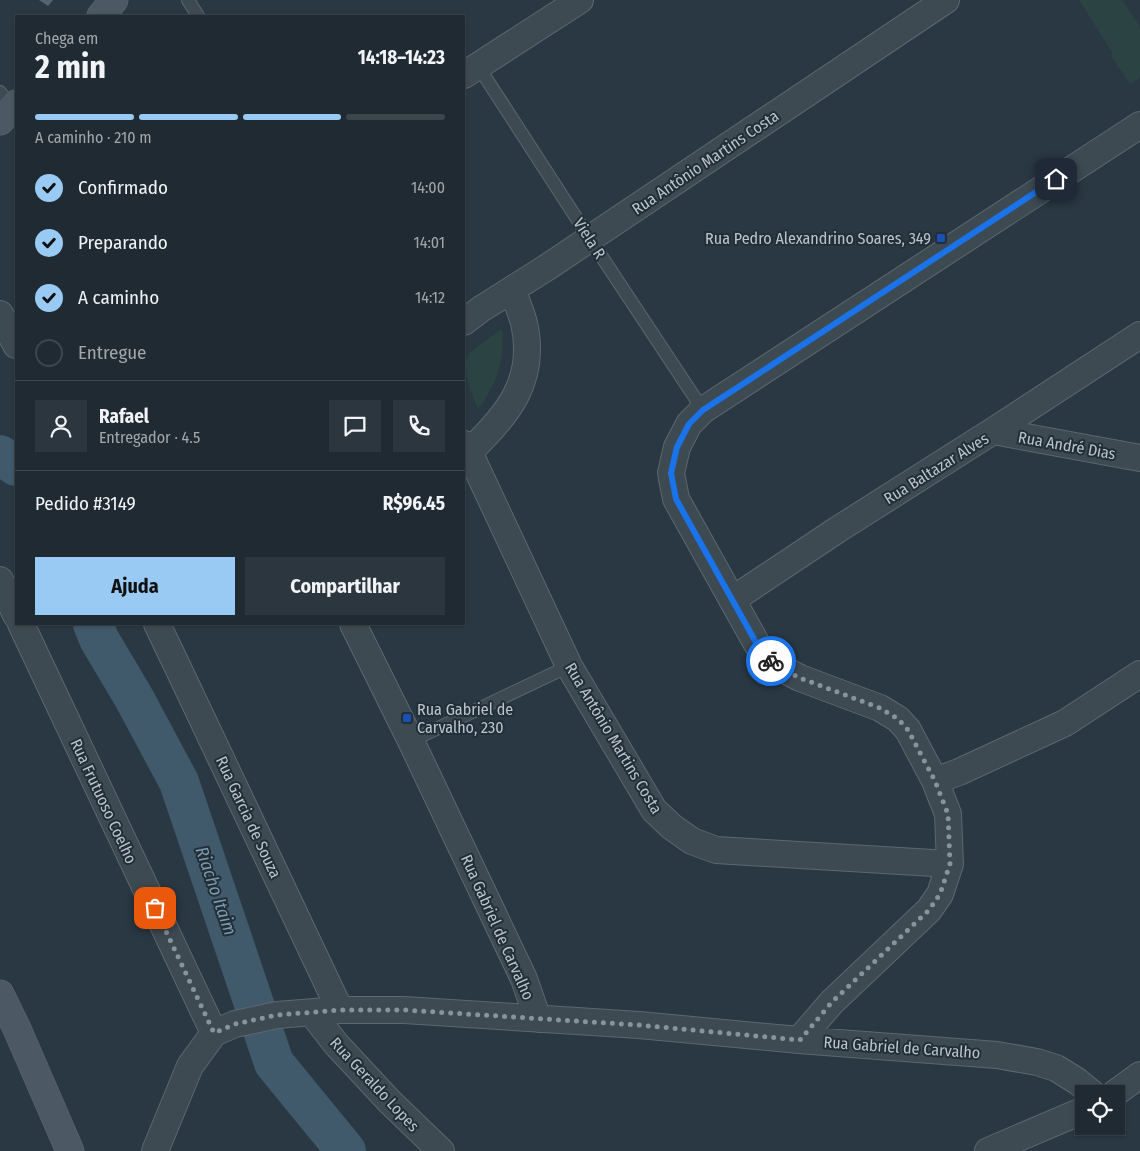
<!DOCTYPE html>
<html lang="pt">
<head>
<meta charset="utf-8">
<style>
	:root { --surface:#1f2a32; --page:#2c363e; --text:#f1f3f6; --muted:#a1a7ac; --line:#3c464d; --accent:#99caf3 }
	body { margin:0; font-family:"Fira Sans Condensed",sans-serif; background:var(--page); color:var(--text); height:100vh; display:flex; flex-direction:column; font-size:19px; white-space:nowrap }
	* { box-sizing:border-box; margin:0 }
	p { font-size:16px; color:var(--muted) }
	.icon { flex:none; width:28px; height:28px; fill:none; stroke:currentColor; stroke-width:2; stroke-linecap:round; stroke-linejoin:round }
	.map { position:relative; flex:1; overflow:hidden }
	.sheet { position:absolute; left:15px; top:15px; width:450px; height:610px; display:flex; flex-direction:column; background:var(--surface); border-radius:0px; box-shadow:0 1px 4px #0004,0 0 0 1px var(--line) }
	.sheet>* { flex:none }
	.buttons { position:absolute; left:1075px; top:1085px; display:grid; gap:10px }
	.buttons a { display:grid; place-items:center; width:50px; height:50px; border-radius:0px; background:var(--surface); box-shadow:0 1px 4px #0004,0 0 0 1px var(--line); font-size:25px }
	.pin { position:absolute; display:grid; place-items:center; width:42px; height:42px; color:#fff; margin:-21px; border-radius:10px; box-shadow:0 2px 8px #0006 }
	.courier { position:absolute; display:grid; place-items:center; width:50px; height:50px; margin:-25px; border:4px solid #1a73e8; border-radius:50%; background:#fff; color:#222; box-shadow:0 1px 6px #0007 }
	.overview em { font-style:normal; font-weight:700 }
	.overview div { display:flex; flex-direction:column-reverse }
	.overview { display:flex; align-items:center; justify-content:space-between; height:85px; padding:0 20px }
	h1 { font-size:32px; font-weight:700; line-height:38px }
	.bar { display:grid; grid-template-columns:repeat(4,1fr); gap:8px 5px; align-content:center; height:60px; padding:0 20px }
	.bar i { height:6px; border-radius:4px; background:var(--line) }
	.bar .active { background:var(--accent) }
	.bar p { grid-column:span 4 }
	.line { display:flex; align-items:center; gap:12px; padding:0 20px; border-top:1px solid var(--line) }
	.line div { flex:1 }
	.round { display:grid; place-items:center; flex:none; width:52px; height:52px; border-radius:0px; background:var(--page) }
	ol { padding:0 20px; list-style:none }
	li { display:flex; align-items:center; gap:15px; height:55px }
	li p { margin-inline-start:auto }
	li .icon { padding:5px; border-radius:50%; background:var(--accent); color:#111; stroke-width:4 }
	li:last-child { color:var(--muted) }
	li i { width:28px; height:28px; border:2px solid var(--line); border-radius:50% }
	.cta { display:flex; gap:10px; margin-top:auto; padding:10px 20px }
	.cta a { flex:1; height:58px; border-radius:0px; background:var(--accent); color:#111; font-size:20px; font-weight:700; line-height:58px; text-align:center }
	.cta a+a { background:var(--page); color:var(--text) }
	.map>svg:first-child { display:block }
	.green { fill:#2b4443 }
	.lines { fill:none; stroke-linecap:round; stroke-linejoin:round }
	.river { stroke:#40596b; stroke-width:40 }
	.building { fill:#55656f }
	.service-casing { stroke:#5c6770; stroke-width:14 }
	.minor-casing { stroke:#5c6770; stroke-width:28 }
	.secondary-casing { stroke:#5c6770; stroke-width:29 }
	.service { stroke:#3e4a52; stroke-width:12 }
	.minor { stroke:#3e4a52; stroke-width:26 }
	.secondary { stroke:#4c5965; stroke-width:28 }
	.done { stroke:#88939c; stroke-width:5; stroke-dasharray:0 9 }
	.route { stroke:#1a73e8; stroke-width:6 }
	.transit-dot { fill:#1a4fb4; stroke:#222f38; stroke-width:2 }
	.labels { text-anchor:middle; stroke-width:4; stroke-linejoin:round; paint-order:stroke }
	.street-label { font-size:16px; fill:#bbc4cc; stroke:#222f38 }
	.poi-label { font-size:16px; fill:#bbc4cc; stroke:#222f38; text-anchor:end }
	.water-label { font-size:18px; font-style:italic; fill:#7d99ad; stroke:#222f38 }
</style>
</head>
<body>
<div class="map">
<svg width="1140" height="1151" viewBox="0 0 1140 1151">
	<rect width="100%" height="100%" fill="#293843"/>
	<!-- green -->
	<path class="green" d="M1079 0H1122L1140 27V78L1130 84 1111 56 1113 54Z
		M500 330H502C506 359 495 387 478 409 473 393 457 366 471 352 480 344 491 337 500 330Z"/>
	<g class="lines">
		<!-- river -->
		<path class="river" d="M0 455 16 466
			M93 624 99 639 134 698 179 782 274 1063 346 1151"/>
	</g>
	<!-- building -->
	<path class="building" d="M39 0H53L48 6Z"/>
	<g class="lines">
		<defs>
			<path id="service" d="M188 0 198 16
				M478 66 590 239 703 410
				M0 92 12 107
				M411 741 569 666"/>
			<path id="minor" d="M464 75 580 0
				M0 314 16 345
				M464 322 481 309 546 268 946 0
				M993 431 1140 458
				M464 444 469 452 569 666 654 810 672 827 692 841 716 850 950 864
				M469 452C508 415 537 380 524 323 521 312 516 300 512 290
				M0 580 16 615
				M732 600 837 530 993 431 1140 335
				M21 624 214 1033
				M157 624 180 672 340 1010
				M353 624 411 741 524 979 538 1019
				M935 781 959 772 1065 723 1140 674
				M312 1013 336 1044 390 1102 441 1151
				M799 1040 832 1002 929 910 940 894 950 864 948 814 935 781 908 730 898 719 880 708 800 678 775 665 758 646 676 499 671 473 677 447 689 424 703 410 1140 125
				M1114 1094 1140 1075
				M155 1151 190 1066 214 1033 235 1024 277 1015 340 1010H404L639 1025 799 1040 997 1055 1037 1062 1056 1068 1077 1081 1093 1094
				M988 1151 1084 1110"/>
			<path id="secondary" d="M101 16 114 0
				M0 121 16 104
				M0 994 17 1029 70 1151"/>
		</defs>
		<!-- service casing -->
		<use href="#service" class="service-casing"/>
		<!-- minor casing -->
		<use href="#minor" class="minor-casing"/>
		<!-- secondary casing -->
		<use href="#secondary" class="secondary-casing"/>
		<!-- service -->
		<use href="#service" class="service"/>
		<!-- minor -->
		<use href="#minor" class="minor"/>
		<!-- secondary -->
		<use href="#secondary" class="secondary"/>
	</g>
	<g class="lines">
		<!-- done -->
		<path class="done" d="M155 908 214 1033 235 1024 277 1015 340 1010H404L638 1025 800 1040 832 1002 929 910 940 894 950 864 948 814 935 781 908 730 898 719 880 708 800 678 775 665 771 661"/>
		<!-- route -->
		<path class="route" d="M771 661 758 646 676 499 671 473 677 447 689 424 703 410 1056 179"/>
	</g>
	<!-- markers -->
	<g class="transit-dot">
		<rect x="936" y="233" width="10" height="10" rx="2.5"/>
		<rect x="402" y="713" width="10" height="10" rx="2.5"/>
	</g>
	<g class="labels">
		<!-- street labels -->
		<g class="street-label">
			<text transform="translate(705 162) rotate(-34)" y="6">Rua Antônio Martins Costa</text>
			<text transform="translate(590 238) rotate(57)" y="6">Viela R</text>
			<text transform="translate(1067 445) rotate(10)" y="6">Rua André Dias</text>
			<text transform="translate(936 468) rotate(-32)" y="6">Rua Baltazar Alves</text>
			<text transform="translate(614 738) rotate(59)" y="6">Rua Antônio Martins Costa</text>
			<text transform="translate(104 801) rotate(65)" y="6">Rua Frutuoso Coelho</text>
			<text transform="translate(249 817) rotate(65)" y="6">Rua Garcia de Souza</text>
			<text transform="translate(498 927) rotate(66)" y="6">Rua Gabriel de Carvalho</text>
			<text transform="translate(902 1047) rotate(4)" y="6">Rua Gabriel de Carvalho</text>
			<text transform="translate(375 1084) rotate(47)" y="6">Rua Geraldo Lopes</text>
		</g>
		<!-- poi labels -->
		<g class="poi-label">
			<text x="931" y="244">Rua Pedro Alexandrino Soares, 349</text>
			<text x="417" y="715" text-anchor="start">Rua Gabriel de<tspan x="417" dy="18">Carvalho, 230</tspan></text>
		</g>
		<!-- water labels -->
		<g class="water-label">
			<text transform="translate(216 891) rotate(71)" y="6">Riacho Itaim</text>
		</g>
	</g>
</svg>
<div class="buttons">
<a><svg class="icon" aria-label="locate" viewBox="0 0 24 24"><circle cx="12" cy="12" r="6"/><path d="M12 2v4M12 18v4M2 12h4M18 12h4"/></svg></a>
</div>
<div class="pin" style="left:155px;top:908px;background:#ea580c"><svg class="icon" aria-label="bag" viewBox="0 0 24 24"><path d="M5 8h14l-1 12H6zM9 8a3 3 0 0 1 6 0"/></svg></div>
<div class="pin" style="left:1056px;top:179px;background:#1f2937"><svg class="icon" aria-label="home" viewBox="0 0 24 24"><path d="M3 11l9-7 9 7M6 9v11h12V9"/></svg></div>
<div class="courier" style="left:771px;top:661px"><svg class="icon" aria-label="bike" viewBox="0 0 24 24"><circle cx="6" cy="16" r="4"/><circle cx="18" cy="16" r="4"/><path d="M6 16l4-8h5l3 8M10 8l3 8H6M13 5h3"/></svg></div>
<section class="sheet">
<div class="overview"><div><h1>2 min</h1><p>Chega em</p></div><em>14:18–14:23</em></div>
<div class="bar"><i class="active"></i><i class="active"></i><i class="active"></i><i></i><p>A caminho · 210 m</p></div>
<ol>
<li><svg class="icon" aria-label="check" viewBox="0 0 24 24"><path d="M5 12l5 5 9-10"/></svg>Confirmado<p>14:00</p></li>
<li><svg class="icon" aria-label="check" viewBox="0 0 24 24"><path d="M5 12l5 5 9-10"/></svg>Preparando<p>14:01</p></li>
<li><svg class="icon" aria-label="check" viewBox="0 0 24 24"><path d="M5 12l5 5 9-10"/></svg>A caminho<p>14:12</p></li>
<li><i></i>Entregue</li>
</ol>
<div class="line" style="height:90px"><a class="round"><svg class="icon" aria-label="person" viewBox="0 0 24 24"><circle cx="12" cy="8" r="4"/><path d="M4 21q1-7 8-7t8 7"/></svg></a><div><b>Rafael</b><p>Entregador · 4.5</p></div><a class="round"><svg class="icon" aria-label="chat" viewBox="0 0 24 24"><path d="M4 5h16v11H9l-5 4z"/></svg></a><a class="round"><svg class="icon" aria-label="phone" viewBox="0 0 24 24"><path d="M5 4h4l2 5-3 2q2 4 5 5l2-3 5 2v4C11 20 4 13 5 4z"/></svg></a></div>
<div class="line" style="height:65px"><div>Pedido #3149</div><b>R$96.45</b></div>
<div class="cta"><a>Ajuda</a><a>Compartilhar</a></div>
</section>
</div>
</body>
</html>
